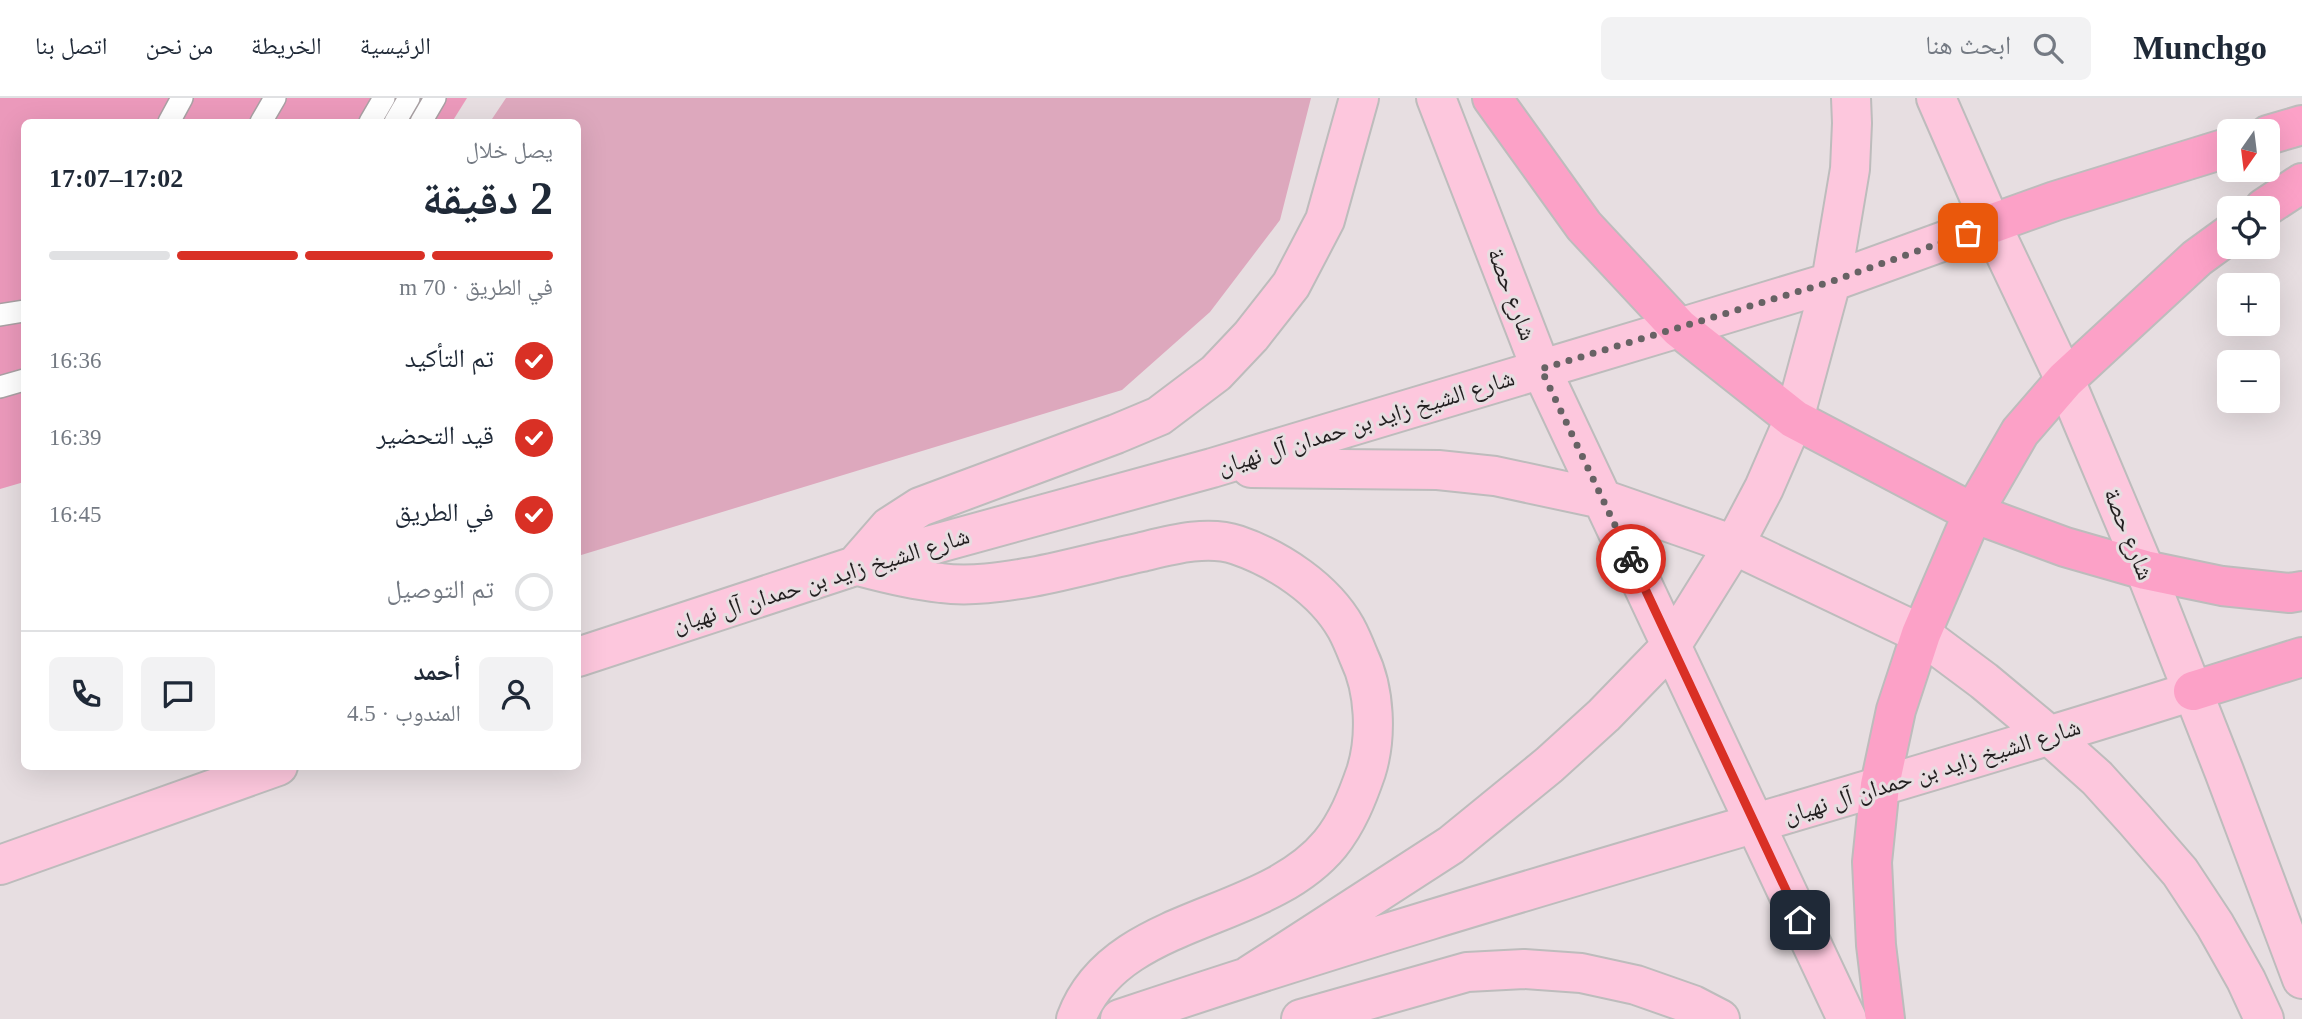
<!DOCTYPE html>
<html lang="ar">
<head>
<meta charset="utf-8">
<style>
	:root { --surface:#fff; --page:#f2f2f3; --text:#1f2937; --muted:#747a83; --line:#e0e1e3; --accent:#d93025 }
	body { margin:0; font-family:"Times New Roman","Noto Naskh Arabic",serif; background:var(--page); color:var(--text); direction:rtl; height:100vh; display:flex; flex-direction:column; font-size:26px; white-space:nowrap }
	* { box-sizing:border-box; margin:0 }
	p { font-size:23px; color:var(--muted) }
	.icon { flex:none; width:38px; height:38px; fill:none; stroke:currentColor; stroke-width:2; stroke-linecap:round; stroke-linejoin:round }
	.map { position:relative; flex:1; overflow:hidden; direction:ltr }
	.drawer { position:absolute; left:21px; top:21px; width:560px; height:651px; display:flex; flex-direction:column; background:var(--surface); border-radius:10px; box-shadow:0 7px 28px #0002; direction:rtl }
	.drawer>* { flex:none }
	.needle { width:46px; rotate:194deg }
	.controls { position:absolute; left:2217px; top:21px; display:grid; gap:14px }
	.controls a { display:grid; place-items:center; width:63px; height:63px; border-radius:10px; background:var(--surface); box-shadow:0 7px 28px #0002; font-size:35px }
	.pin { position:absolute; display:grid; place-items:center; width:60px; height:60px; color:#fff; margin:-30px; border-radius:14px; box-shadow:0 4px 10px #0006 }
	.courier { position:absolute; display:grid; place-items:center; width:70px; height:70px; margin:-35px; border:5px solid #d93025; border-radius:50%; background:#fff; color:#222; box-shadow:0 2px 9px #0007 }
	.overview em { font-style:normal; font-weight:800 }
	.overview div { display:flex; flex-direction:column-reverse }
	.overview { display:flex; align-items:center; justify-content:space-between; height:119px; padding:0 28px }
	h1 { font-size:46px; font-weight:800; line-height:52px }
	.bar { display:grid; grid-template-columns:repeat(4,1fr); gap:10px 7px; align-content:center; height:84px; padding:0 28px }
	.bar i { height:9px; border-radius:5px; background:var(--line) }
	.bar .on { background:var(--accent) }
	.bar p { grid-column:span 4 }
	.line { display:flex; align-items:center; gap:18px; padding:0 28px; border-top:2px solid var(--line) }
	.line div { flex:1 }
	.round { display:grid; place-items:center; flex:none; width:74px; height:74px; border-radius:10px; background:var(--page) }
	ol { padding:0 28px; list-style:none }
	li { display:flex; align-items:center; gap:21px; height:77px }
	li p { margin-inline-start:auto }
	li .icon { padding:7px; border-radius:50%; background:var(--accent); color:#fff; stroke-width:4 }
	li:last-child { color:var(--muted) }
	li i { width:38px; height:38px; border:4px solid var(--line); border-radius:50% }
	header { display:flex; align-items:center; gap:42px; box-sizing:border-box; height:98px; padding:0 35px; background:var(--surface); border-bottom:2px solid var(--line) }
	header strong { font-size:33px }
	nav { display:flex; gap:38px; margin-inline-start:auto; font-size:24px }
	.search { width:490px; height:63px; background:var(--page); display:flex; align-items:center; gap:18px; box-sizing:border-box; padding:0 24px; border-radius:10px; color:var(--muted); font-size:26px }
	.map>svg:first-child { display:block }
	.green { fill:#dda8bd }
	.building { fill:#eb99bb }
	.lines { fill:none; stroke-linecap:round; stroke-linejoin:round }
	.lane-casing { stroke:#a9a1a4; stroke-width:24 }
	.primary-casing { stroke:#bdbcbc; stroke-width:42 }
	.highway-casing { stroke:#bdbcbc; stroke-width:42 }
	.lane { stroke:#fff; stroke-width:21 }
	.primary { stroke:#fdc7dd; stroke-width:38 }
	.highway { stroke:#fca1c7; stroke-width:38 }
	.done { stroke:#676264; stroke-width:7; stroke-dasharray:0 12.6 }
	.route { stroke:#d93025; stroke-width:9 }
	.labels { text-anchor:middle; stroke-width:6; stroke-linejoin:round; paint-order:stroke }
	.street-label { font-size:24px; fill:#221f20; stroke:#e7dee1 }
</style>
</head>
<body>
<header>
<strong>Munchgo</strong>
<div class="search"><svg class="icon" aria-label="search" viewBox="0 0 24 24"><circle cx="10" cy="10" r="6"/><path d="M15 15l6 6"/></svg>ابحث هنا</div>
<nav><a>الرئيسية</a><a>الخريطة</a><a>من نحن</a><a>اتصل بنا</a></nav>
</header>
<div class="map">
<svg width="2302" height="921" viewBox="0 0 2302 921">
	<rect width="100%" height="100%" fill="#e7dee1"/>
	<!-- green -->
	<path class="green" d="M506 0H1311L1280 122 1210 214 1122 292 578 458V24H490Z"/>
	<!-- building -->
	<path class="building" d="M0 0H467L452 24H24V384L0 391Z"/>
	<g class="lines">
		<defs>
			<path id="lane" d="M169 24 182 0
				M261 24 275 0
				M370 24 384 0
				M395 24 409 0
				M421 24 435 0
				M0 217 24 213
				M0 289 24 282"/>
			<path id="primary" d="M1436 0 1541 271 1847 921
				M1936 0 1991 126 2065 282 2145 472 2224 673 2302 881
				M1251 370 1438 372 1495 378 1602 401 1734 447 1921 536 1984 583 2050 638 2097 680 2135 722 2180 774 2215 827 2246 882 2264 921
				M855 468 889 429 920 409 1116 336 1159 318 1216 275 1251 238 1291 187 1325 122 1359 0
				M862 469C888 476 914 482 941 485 970 489 1003 484 1032 479 1069 472 1105 462 1142 454 1171 447 1207 437 1237 447 1278 461 1324 491 1346 530 1351 539 1355 549 1359 559 1375 592 1377 639 1366 674 1357 700 1347 725 1330 746 1264 826 1115 816 1076 921
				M578 559 855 468 1212 370 1679 230 1831 184 1991 126
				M0 767 278 668
				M1250 877 1451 747 1549 667 1604 617 1671 548 1734 447 1764 390 1794 321 1831 184 1850 71 1852 25 1851 0
				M1120 921C1475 801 1837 706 2193 593
				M1301 921 1467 874 1524 871 1581 875 1636 887 1693 907 1720 921"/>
			<path id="highway" d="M1492 0 1584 128 1679 230 1794 321 1973 415 2065 449 2145 472 2222 488 2290 495 2302 493
				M2268 37 2302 27
				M2264 110 2302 85
				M1991 126 2055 103 2230 49
				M2193 593 2302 559
				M1885 921 1876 847 1872 764 1880 687 1896 612 1921 536 1973 415 2020 334 2065 282 2197 160 2230 136"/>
		</defs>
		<!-- lane casing -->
		<use href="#lane" class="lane-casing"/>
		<!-- primary casing -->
		<use href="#primary" class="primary-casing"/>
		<!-- highway casing -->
		<use href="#highway" class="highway-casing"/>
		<!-- lane -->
		<use href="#lane" class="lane"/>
		<!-- primary -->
		<use href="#primary" class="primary"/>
		<!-- highway -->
		<use href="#highway" class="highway"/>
	</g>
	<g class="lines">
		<!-- done -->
		<path class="done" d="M1631 461 1541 271 1830 184 1968 135"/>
		<!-- route -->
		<path class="route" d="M1631 461 1800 822"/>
	</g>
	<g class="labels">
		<!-- street labels -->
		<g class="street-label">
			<text transform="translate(1512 196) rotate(69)" y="8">شارع حصة</text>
			<text transform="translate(1366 324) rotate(-17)" y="8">شارع الشيخ زايد بن حمدان آل نهيان</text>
			<text transform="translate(2129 436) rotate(68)" y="8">شارع حصة</text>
			<text transform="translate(821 482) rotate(-17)" y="8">شارع الشيخ زايد بن حمدان آل نهيان</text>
			<text transform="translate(1932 673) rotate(-17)" y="8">شارع الشيخ زايد بن حمدان آل نهيان</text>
		</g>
	</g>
</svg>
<div class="controls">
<a><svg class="needle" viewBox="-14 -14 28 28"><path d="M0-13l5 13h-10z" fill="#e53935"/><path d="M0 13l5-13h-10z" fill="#747a83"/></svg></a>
<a><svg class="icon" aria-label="locate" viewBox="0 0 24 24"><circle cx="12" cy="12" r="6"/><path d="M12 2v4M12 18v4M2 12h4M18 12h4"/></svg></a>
<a>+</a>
<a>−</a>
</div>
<div class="pin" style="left:1968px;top:135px;background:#ea580c"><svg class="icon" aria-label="bag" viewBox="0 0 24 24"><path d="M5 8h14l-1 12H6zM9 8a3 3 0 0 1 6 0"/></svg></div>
<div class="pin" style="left:1800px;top:822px;background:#1f2937"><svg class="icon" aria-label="home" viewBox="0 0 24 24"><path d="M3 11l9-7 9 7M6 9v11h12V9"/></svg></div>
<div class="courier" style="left:1631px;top:461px"><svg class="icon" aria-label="bike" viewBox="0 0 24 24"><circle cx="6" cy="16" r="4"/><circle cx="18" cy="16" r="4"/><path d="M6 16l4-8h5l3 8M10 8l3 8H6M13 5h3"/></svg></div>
<section class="drawer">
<div class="overview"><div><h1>2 دقيقة</h1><p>يصل خلال</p></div><em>17:02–17:07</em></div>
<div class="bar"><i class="on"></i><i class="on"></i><i class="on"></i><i></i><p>في الطريق · 70 m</p></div>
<ol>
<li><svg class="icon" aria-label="check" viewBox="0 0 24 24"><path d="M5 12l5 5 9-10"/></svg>تم التأكيد<p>16:36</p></li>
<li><svg class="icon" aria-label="check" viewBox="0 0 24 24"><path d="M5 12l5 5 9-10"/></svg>قيد التحضير<p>16:39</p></li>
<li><svg class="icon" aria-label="check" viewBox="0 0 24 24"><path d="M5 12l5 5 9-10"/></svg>في الطريق<p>16:45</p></li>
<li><i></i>تم التوصيل</li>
</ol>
<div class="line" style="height:126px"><a class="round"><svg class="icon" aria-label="person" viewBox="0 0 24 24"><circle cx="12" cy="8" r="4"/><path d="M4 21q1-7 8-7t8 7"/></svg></a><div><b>أحمد</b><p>المندوب · 4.5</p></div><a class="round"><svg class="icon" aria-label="chat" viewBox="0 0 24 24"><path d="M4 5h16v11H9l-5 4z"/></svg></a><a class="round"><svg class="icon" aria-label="phone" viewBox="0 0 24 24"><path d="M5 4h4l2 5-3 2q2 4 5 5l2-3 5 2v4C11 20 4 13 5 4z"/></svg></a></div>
</section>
</div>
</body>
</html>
